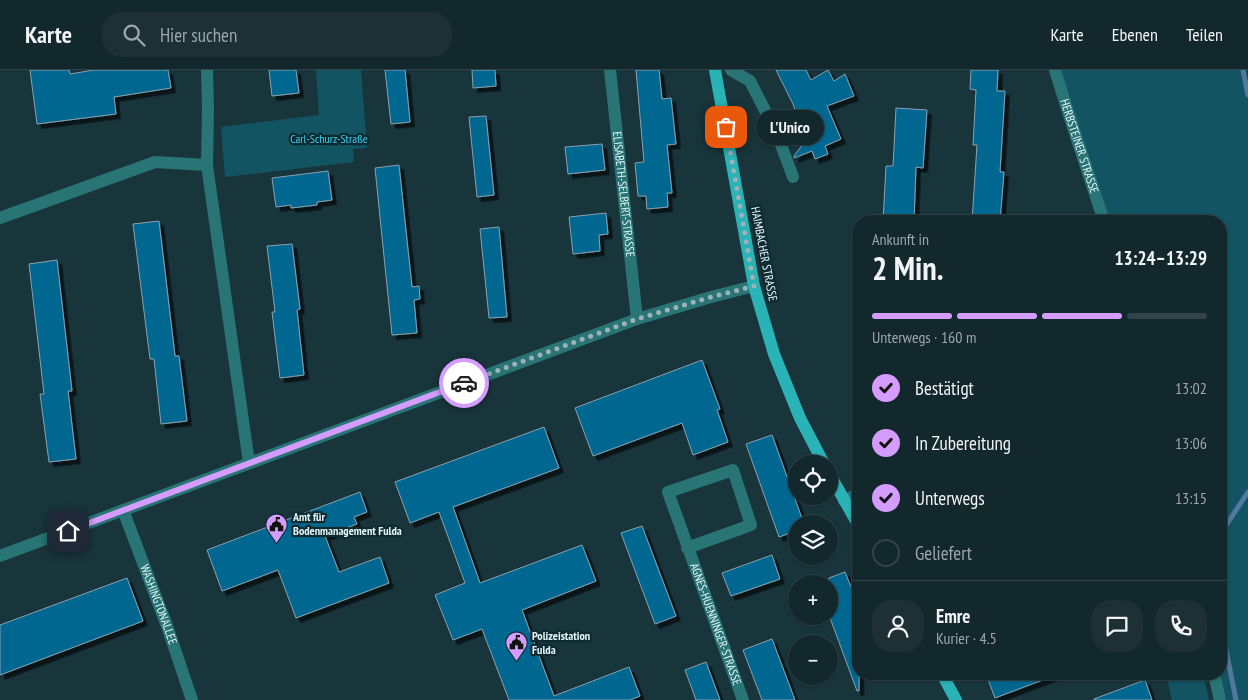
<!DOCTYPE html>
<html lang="de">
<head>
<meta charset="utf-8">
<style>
	:root { --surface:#13282d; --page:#1c3035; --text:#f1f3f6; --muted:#9da6aa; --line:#324449; --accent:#d39cfd }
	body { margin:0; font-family:"PT Sans Narrow",sans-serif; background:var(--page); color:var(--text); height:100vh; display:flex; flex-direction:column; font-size:19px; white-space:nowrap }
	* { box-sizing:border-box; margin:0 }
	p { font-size:16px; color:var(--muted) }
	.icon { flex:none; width:28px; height:28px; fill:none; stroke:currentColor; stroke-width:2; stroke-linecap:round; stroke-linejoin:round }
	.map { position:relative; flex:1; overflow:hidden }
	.panel { position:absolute; left:852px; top:145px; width:375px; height:465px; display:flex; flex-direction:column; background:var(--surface); border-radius:20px; box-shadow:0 1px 4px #0004,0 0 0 1px var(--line) }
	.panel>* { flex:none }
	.controls { position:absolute; left:788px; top:385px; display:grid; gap:10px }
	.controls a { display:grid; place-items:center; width:50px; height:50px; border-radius:50%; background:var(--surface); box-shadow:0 1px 4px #0004,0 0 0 1px var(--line); font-size:25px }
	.pin { position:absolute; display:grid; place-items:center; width:42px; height:42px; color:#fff; margin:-21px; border-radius:10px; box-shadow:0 2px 8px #0006 }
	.courier { position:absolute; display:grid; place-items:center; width:50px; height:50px; margin:-25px; border:4px solid #d39cfd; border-radius:50%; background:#fff; color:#222; box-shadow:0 1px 6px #0007 }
	.bubble { position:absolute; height:35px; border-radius:18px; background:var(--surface); box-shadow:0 1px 4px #0004,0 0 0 1px var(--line); font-size:16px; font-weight:800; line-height:35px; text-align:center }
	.summary em { font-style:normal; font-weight:800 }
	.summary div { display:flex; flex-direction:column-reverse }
	.summary { display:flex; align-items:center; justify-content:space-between; height:85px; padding:0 20px }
	h1 { font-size:32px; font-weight:800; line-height:38px }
	.bar { display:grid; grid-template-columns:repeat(4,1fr); gap:8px 5px; align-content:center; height:60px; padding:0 20px }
	.bar i { height:6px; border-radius:4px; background:var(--line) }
	.bar .selected { background:var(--accent) }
	.bar p { grid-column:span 4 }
	.line { display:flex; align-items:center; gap:12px; padding:0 20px; border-top:1px solid var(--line) }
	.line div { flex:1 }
	.round { display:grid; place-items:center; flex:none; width:52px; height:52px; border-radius:20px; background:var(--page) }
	ol { padding:0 20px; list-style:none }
	li { display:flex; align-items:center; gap:15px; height:55px }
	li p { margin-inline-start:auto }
	li .icon { padding:5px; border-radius:50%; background:var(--accent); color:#111; stroke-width:4 }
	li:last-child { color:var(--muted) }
	li i { width:28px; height:28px; border:2px solid var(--line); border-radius:50% }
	header { display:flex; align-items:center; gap:30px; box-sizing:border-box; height:70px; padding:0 25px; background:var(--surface); border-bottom:1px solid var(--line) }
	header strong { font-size:24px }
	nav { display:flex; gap:28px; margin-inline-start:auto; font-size:18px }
	.search { width:350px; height:45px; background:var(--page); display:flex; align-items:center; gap:12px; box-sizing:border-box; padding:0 18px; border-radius:20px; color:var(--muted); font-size:19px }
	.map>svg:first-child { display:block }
	.green { fill:#125462 }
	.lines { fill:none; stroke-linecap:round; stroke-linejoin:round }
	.stream { stroke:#51789e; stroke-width:5 }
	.building { fill:#016790; stroke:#88a1b1; filter:url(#shadow) }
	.minor { stroke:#297576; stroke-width:12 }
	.major { stroke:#2ab3b6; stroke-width:12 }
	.done { stroke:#9db1b7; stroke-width:5; stroke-dasharray:0 9 }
	.route { stroke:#d39cfd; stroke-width:6 }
	.labels { text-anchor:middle; stroke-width:4.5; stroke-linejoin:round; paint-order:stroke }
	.park-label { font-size:12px; fill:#34d3f4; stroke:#0f2b32 }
	.street-label { font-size:12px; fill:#e4f4f9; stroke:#0f2b32 }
	.poi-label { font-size:12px; font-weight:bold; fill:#e4f4f9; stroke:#0f2b32; text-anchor:start }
</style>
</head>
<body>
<header>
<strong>Karte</strong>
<div class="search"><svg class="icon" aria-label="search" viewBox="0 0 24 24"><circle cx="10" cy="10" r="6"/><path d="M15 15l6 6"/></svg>Hier suchen</div>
<nav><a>Karte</a><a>Ebenen</a><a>Teilen</a></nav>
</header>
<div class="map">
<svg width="1248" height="630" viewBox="0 0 1248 630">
	<defs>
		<filter id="shadow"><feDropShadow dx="4.5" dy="4.5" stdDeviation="0" flood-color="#0009"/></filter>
	</defs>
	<rect width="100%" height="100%" fill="#19353c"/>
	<!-- green -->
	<path class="green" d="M316 0H361L367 78 353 79 354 92 225 107 221 57 319 45Z
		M1058 0H1247L1248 8V630H1220L1214 604H1221V151H1099Z
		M1166 604H1203L1209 630H1172Z"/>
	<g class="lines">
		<!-- stream -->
		<path class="stream" d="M1243 0 1248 25
			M1221 463 1248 422
			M1221 555 1236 630"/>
	</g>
	<!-- building -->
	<path class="building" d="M30 0H69L70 4 94 0H168L171 18 114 27 116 44 37 54Z
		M269 0H296L299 23 272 26Z
		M385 0H405L410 52 391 54Z
		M472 0H495L496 16 473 18Z
		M636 0H659L662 29 671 28 676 74 667 75 672 123H667L668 137 647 139 646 126H638L635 93 644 92Z
		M776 0H806L811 10 828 0 834 11 845 4 854 26 827 36 841 69 825 76 828 84 815 89 812 81 794 88V86L806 70 793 34Z
		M971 0H998L997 21H1005L1000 102H1004L1000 151H972L977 75H973L976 20 970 19Z
		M896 38 927 40 923 98 916 97 914 151H883L886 96H893Z
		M486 46 494 125 477 127 469 47Z
		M602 74 605 100 568 104 565 77Z
		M399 95 412 217 419 216 420 229 414 230 417 263 392 265 375 98Z
		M328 101 332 130 317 132V135L291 138V135L276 137 272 108Z
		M606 143 608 164 599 165 600 181 573 184 569 147Z
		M159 151 175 286H179L187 351 161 354 154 289H150L133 154Z
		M499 157 507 247 489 248 480 159Z
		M292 174 300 239 297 240 304 305 280 308 272 242H275L267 176Z
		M57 190 72 321H68L76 389 49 392 40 324H44L29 194Z
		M702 290 720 339 717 340 728 372 693 385 682 353 593 386 575 338Z
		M544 357 559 398 453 437 480 513 582 475 596 511 522 540 554 626 629 597 640 626 630 630H509L482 559 453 570 435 525 465 513 439 442 410 453 395 412Z
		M772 365 804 454H796V461L779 467 746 374Z
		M360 422 367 442 354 447 357 454 325 466 339 502 380 487 389 513 296 548 278 500 222 521 207 480Z
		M642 456 676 546 655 554 621 463Z
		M772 485 780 509 731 526 722 503Z
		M845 502 859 537V621H857L829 545V508Z
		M127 508 143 551 0 605V555Z
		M772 569 795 630H762L743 580Z
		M706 592 720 630H696L685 600Z
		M986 604H1056V605L995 628Z
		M1145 610 1152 630H1094V629Z"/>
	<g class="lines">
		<!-- minor -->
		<g class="minor">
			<path id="s1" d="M610 0 637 249"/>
			<path d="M731 0 750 11 777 64 793 107"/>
			<path id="s2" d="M1055 0 1068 42 1104 151"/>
			<path d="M207 95 208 38 207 0"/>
			<path d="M0 148 155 92 207 95 249 393"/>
			<path d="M844 431 859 423"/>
			<path id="s3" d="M123 440 167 556 192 630"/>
			<path id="s4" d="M687 478 751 455 733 400 668 422 743 630"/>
			<path d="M0 486 637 249 711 227 754 216"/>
			<path d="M1214 604 1220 630"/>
		</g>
		<!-- major -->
		<path class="major" d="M715 0 754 216 774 284 800 348 824 394
			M829 403 859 456
			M942 604 956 630"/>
	</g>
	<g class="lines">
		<!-- done -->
		<path class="done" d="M464 313 637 249 711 227 754 216 726 57"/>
		<!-- route -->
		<path class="route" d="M68 461 464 313"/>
	</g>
	<!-- icons -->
	<defs>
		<symbol id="civic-pin" viewBox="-11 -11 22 30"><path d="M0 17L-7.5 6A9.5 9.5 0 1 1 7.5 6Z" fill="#d39cfd" stroke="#0f2b32"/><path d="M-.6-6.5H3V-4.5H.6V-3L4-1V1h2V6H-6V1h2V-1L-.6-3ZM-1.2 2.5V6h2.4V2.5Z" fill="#111"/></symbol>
	</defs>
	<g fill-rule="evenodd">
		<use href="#civic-pin" x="264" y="442" width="25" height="34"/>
		<use href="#civic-pin" x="504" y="560" width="25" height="34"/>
	</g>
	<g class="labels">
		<!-- park labels -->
		<g class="park-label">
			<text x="329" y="73">Carl-Schurz-Straße</text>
		</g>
		<!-- street labels -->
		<g class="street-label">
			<text dy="4" stroke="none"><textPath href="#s2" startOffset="80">HERBSTEINER STRASSE</textPath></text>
			<text dy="4" stroke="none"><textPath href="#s1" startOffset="125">ELISABETH-SELBERT-STRASSE</textPath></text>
			<text transform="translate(764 184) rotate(79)" y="4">HAIMBACHER STRASSE</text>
			<text dy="4" stroke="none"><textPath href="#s3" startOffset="101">WASHINGTONALLEE</textPath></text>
			<text dy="4" stroke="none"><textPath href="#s4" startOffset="335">AGNES-HUENNINGER-STRASSE</textPath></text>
		</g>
		<!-- poi labels -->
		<g class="poi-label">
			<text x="293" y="451">Amt für<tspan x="293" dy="14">Bodenmanagement Fulda</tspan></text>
			<text x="532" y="570">Polizeistation<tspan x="532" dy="14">Fulda</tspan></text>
		</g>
	</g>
</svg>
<div class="controls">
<a><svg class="icon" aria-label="locate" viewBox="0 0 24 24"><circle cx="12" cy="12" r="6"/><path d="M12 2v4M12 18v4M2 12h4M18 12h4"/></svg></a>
<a><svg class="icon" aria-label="layers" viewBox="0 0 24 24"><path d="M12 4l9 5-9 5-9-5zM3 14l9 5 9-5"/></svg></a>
<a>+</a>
<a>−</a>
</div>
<div class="pin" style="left:726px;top:57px;background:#ea580c"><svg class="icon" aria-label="bag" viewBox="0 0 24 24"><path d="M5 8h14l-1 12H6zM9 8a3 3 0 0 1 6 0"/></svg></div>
<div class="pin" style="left:68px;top:461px;background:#1f2937"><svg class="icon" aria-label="home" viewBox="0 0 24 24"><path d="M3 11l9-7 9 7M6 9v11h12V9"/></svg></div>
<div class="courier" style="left:464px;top:313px"><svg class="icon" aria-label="car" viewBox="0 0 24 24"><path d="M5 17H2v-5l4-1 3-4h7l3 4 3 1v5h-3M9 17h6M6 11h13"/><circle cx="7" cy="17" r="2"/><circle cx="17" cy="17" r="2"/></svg></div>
<div class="bubble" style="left:756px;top:40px;width:68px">L'Unico</div>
<section class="panel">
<div class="summary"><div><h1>2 Min.</h1><p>Ankunft in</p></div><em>13:24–13:29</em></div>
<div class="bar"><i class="selected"></i><i class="selected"></i><i class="selected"></i><i></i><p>Unterwegs · 160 m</p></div>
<ol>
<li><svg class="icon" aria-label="check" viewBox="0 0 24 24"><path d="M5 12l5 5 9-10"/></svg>Bestätigt<p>13:02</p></li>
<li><svg class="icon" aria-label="check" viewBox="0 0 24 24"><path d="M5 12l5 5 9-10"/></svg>In Zubereitung<p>13:06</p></li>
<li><svg class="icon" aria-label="check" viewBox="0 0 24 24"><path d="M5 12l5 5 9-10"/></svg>Unterwegs<p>13:15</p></li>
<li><i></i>Geliefert</li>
</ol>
<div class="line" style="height:90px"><a class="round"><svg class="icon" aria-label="person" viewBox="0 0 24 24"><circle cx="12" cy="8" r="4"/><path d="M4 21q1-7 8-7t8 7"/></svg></a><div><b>Emre</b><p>Kurier · 4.5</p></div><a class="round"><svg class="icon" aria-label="chat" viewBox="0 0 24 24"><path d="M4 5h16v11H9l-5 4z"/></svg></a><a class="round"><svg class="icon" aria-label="phone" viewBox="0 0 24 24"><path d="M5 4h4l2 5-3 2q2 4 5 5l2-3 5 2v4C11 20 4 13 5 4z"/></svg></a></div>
</section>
</div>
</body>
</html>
